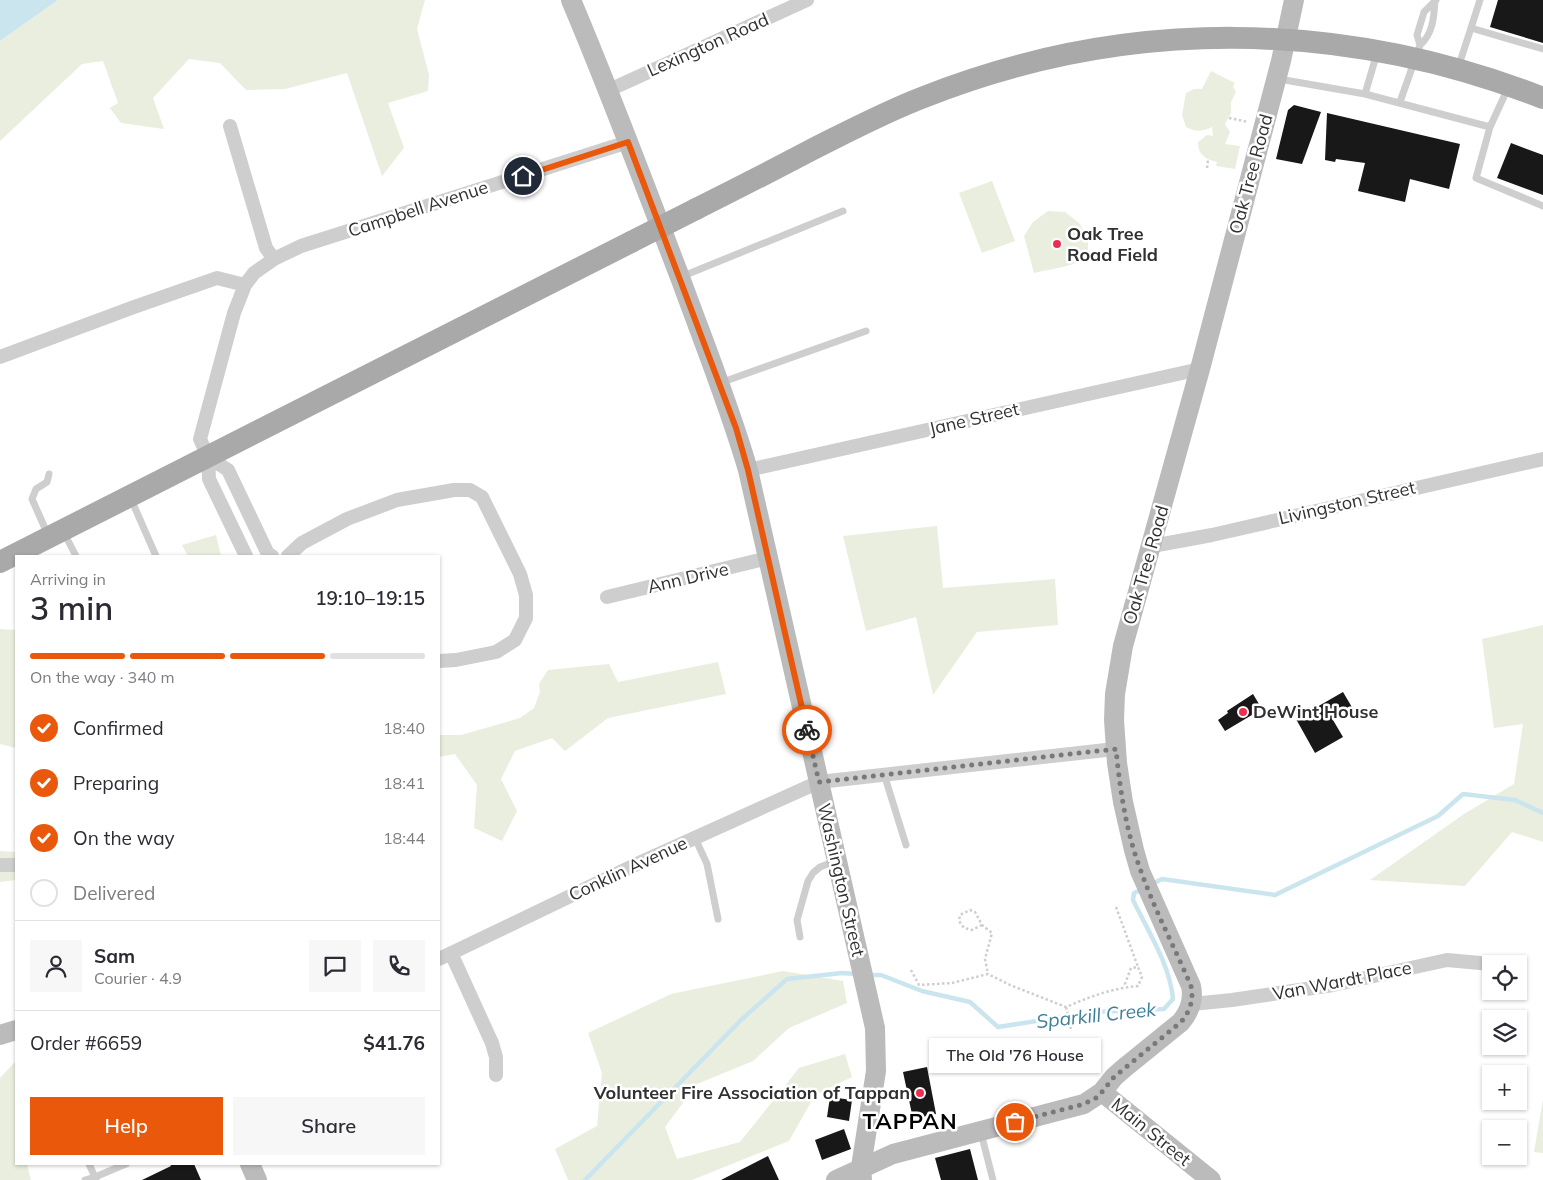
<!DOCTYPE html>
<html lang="en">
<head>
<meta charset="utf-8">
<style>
	:root { --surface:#fff; --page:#f7f7f7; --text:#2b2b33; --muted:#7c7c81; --line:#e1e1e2; --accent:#ea580c }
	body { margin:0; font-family:Mulish,sans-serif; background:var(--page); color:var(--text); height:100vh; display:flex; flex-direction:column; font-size:19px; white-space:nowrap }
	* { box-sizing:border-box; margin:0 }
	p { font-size:16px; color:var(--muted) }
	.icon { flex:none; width:28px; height:28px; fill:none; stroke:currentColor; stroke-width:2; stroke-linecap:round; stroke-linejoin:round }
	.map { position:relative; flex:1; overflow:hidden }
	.sheet { position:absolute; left:15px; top:555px; width:425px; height:610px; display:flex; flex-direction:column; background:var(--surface); border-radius:0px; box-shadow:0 1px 4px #0004 }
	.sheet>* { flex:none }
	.tools { position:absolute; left:1482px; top:955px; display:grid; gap:10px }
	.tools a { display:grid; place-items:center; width:45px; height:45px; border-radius:0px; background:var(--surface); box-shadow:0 1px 4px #0004; font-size:25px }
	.pin { position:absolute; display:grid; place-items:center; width:42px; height:42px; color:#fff; margin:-21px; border:2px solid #fff; border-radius:50%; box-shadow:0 1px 5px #0007 }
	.courier { position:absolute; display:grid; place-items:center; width:50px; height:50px; margin:-25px; border:4px solid #ea580c; border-radius:50%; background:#fff; color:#222; box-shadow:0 1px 6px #0007 }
	.bubble { position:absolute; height:35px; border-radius:0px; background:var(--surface); box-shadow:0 1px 4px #0004; font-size:16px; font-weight:600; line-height:35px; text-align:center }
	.head em { font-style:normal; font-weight:600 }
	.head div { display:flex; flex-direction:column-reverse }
	.head { display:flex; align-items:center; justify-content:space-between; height:85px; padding:0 15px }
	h1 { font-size:32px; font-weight:600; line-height:38px }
	.bar { display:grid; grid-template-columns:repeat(4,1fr); gap:8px 5px; align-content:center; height:60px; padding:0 15px }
	.bar i { height:6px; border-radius:4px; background:var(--line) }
	.bar .current { background:var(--accent) }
	.bar p { grid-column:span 4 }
	.line { display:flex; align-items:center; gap:12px; padding:0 15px; border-top:1px solid var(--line) }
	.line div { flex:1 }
	.round { display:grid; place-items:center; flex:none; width:52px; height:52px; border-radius:0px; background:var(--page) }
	ol { padding:0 15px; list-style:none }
	li { display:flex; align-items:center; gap:15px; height:55px }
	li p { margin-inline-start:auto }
	li .icon { padding:5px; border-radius:50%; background:var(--accent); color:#fff; stroke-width:4 }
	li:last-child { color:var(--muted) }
	li i { width:28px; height:28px; border:2px solid var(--line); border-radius:50% }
	.cta { display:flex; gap:10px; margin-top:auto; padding:10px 15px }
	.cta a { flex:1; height:58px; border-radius:0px; background:var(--accent); color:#fff; font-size:20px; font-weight:600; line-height:58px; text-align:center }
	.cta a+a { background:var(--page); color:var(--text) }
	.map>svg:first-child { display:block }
	.green { fill:#e9eedf }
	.water { fill:#cbe5ef }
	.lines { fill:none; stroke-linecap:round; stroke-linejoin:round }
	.stream { stroke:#cbe5ef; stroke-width:4.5 }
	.building { fill:#181818 }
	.path { stroke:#cecece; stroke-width:2.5; stroke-dasharray:2.5 2.5; stroke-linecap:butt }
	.lane { stroke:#cecece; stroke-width:7 }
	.street { stroke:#cecece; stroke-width:14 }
	.secondary { stroke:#bbb; stroke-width:20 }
	.primary { stroke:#a9a9a9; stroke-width:22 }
	.primary-bridge { stroke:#a9a9a9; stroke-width:22 }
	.done { stroke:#797979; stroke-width:5; stroke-dasharray:0 9 }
	.route { stroke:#ea580c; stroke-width:6 }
	.poi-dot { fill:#ee2e51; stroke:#fff; stroke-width:2 }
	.labels { text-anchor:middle; stroke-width:5; stroke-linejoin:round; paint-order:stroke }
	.street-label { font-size:18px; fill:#313131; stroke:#fff }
	.poi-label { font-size:18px; font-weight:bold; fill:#313131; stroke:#fff; text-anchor:start }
	.water-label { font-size:19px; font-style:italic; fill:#3a7e99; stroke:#fff }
	.district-label { font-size:22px; font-weight:bold; letter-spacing:1px; fill:#000; stroke:#fff }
</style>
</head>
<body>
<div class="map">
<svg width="1543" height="1180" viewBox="0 0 1543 1180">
	<rect width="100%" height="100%" fill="#fff"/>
	<!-- green -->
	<path class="green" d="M58 0H425L417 29 429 75 428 91 388 103 404 148 382 176 347 73 285 89 246 90 220 63 189 59 153 98 164 129 121 123 110 108 118 103 103 61 82 64 0 141V41Z
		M1211 71 1235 83 1233 87 1236 92 1231 102V113L1225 124 1230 132 1225 144 1240 146 1235 169 1216 166 1217 162C1205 159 1198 155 1198 142L1207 135 1213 136 1212 127C1202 132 1196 132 1186 127L1182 115 1186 93 1194 89H1202Z
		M992 181 1015 241 982 253 959 193Z
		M1048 211 1065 212 1079 223 1088 238V251L1084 260C1068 267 1051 269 1034 273L1024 236 1033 222Z
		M937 526 943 588 1055 579 1058 625 977 632 933 695 916 617 866 631 843 536Z
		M216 535 221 556H188L182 545Z
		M1543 625V842L1512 832 1465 886 1370 880 1464 814 1514 784 1523 724 1494 728 1482 639Z
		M0 629 16 630V748L0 744Z
		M718 662 726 694 608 718 565 751 552 738 515 751 501 779 517 811 502 841 474 828 477 785 455 754 439 757V735H461L520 718 534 708 540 692 539 684 548 670 609 664 618 682Z
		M0 851 16 852V880L0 882Z
		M783 971 843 981 847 1003 789 1028 753 1061 697 1084 665 1127 677 1159 740 1142 799 1068 845 1054 852 1077 815 1095 789 1141 692 1180H568L555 1149 597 1126 602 1073 588 1033 671 994Z
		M16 1061V1164H27L31 1180H0V1078Z
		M1543 1099V1153L1534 1152Z"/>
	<!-- water -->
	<path class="water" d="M0 0H58L0 41Z"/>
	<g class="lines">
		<!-- stream -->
		<path class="stream" d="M1152 884 1162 879 1275 895 1438 816 1463 794 1515 800 1543 813
			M868 975H881L922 991 970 1002 998 1027 1094 1012 1164 1009 1173 999C1170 965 1148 931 1133 900L1134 893 1143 889
			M585 1180 741 1020 787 979 842 973 857 974"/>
	</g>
	<!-- building -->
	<path class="building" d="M1498 0H1543V43L1490 27Z
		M1294 105 1321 112 1302 164 1276 159 1288 110Z
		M1327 113 1460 144 1449 189 1410 179 1405 202 1358 191 1365 163 1336 159 1335 162 1325 160Z
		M1511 143 1543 155V195L1497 178Z
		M1343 692 1353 709 1333 720 1343 737 1315 753 1296 719Z
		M1253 694 1262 709 1225 731 1218 720 1228 713 1227 711Z
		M927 1067 936 1114 913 1119 903 1072Z
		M830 1097 852 1100 849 1121 827 1117Z
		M844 1129 851 1149 822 1160 815 1140Z
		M970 1149 978 1180H941L935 1158Z
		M768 1156 779 1180H721Z
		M170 1164H194L201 1180H142L171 1166Z"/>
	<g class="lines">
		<!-- path -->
		<path class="path" d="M1229 118 1248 122
			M1207 168 1208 160
			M1116 907 1138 967
			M982 925 972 930 964 928 959 921 960 915 970 910 975 912 982 925 992 933 985 959 988 974
			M911 970 919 985 952 983 988 974 1010 985 1066 1007C1089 997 1113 988 1138 986L1142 977 1138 967 1131 968 1125 984 1127 987
			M1066 1007 1071 1030"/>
		<!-- lane -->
		<path class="lane" d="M1471 28 1480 0
			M1420 45C1433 34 1434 17 1435 0
			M1458 68 1471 28 1543 49
			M1279 79 1365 94 1490 127 1508 88
			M1365 94 1377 53
			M1400 102 1420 45 1417 35 1424 12 1436 0
			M1490 127 1476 178 1543 206
			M683 276 843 211
			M720 383 866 331
			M131 499 156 556
			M64 533 76 556
			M48 535 32 499 36 489 47 482 49 474
			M884 774 906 845
			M695 838 707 864 718 919
			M800 937 797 920 808 881 813 873 820 867 836 861
			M981 1133 993 1180
			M89 1164 95 1177 126 1164
			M85 1180 95 1177 96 1180"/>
		<!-- street -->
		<path class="street" d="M609 90 807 0
			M230 126 266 248 274 259
			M0 357 134 307 217 278 245 285
			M208 457 228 470 268 554 272 556
			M748 470 1200 369
			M1152 546 1212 535 1543 459
			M246 556 209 479 208 457 200 439 234 313 245 285 254 273 274 259 301 246 628 142
			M288 556 302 543 347 519 397 500 454 490H470L482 497 520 574 526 595V618L515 640 496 652 456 660 439 661
			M607 597 768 558
			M0 865H16
			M451 953 492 1043 496 1057V1075
			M439 959 637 864 819 782 1115 749
			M1192 1004 1232 1000 1333 985 1447 960 1491 964"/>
		<!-- secondary -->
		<path class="secondary" d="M571 0C610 92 645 186 681 280 704 343 729 405 748 470L875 1028 876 1071 861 1167 862 1180
			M0 1035 16 1030
			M1102 1092 1114 1077 1123 1069 1181 1022C1190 1011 1194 1000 1191 986L1140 871 1134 850 1123 802 1117 763 1114 720 1115 694 1123 646 1200 369 1281 61 1294 0
			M250 1164 257 1180
			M836 1180 893 1154 1084 1104 1102 1092 1211 1180"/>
		<!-- primary -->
		<path class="primary" d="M696 209C736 189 775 169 815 148 851 130 887 111 924 97 1126 17 1341 19 1543 98
			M0 562 631 242"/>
		<!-- primary-bridge -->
		<path class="primary-bridge" d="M631 242 696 209"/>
	</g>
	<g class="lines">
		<!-- done -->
		<path class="done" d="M807 730 819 782 1116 749C1120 790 1126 832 1141 871 1155 911 1175 948 1191 986 1194 1000 1190 1011 1181 1022L1114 1077 1098 1097 1084 1104 1015 1122"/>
		<!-- route -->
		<path class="route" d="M523 176 628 142 736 428 748 470 807 730"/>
	</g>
	<!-- markers -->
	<g class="poi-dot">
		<circle cx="1057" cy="244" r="5"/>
		<circle cx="1243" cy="712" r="5"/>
		<circle cx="920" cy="1093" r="5"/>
	</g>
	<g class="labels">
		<!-- street labels -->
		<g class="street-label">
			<text transform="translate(708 45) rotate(-24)" y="6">Lexington Road</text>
			<text transform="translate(1251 174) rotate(-75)" y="6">Oak Tree Road</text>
			<text transform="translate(418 209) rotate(-18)" y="6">Campbell Avenue</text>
			<text transform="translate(974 419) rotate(-13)" y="6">Jane Street</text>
			<text transform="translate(1347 503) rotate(-13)" y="6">Livingston Street</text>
			<text transform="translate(1146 565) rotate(-74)" y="6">Oak Tree Road</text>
			<text transform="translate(688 578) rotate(-13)" y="6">Ann Drive</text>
			<text transform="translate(628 869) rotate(-25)" y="6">Conklin Avenue</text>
			<text transform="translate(841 880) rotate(77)" y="6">Washington Street</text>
			<text transform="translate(1342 981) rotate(-11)" y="6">Van Wardt Place</text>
			<text transform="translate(1151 1132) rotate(39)" y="6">Main Street</text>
		</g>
		<!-- poi labels -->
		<g class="poi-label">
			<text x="1067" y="240">Oak Tree<tspan x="1067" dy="21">Road Field</tspan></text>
			<text x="1253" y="718">DeWint House</text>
			<text x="910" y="1099" text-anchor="end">Volunteer Fire Association of Tappan</text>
		</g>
		<!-- water labels -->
		<g class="water-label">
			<text transform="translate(1096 1015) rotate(-6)" y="7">Sparkill Creek</text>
		</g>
		<!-- district labels -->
		<g class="district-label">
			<text x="910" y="1129">TAPPAN</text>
		</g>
	</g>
</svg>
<div class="tools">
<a><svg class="icon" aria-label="locate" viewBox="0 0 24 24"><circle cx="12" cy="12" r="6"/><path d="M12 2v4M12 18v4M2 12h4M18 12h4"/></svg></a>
<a><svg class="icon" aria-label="layers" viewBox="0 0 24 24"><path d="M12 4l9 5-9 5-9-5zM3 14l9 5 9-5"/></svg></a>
<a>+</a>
<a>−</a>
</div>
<div class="pin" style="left:1015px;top:1122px;background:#ea580c"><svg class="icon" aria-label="bag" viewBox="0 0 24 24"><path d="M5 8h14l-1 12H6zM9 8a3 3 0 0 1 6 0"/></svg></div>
<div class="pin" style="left:523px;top:176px;background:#1f2937"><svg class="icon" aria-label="home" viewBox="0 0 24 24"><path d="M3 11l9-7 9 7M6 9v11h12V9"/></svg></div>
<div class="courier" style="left:807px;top:730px"><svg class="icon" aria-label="bike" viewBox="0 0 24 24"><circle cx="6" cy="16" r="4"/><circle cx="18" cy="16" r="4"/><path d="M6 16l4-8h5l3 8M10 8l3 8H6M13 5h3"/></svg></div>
<div class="bubble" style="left:929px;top:1038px;width:172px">The Old '76 House</div>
<section class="sheet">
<div class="head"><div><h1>3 min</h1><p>Arriving in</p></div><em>19:10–19:15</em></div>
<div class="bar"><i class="current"></i><i class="current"></i><i class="current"></i><i></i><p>On the way · 340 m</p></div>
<ol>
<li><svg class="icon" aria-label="check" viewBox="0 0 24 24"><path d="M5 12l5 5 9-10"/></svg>Confirmed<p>18:40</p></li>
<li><svg class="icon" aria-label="check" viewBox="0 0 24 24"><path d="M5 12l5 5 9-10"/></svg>Preparing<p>18:41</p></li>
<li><svg class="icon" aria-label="check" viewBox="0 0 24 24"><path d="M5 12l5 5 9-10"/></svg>On the way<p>18:44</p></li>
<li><i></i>Delivered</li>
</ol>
<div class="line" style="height:90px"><a class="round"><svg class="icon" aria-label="person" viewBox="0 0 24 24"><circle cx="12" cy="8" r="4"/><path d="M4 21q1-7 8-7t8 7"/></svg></a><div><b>Sam</b><p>Courier · 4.9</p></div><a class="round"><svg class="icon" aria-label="chat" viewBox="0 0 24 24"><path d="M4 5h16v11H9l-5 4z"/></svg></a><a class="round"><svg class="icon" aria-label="phone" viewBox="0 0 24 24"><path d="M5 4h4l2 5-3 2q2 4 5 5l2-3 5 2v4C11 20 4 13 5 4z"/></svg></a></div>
<div class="line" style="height:65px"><div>Order #6659</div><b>$41.76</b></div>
<div class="cta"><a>Help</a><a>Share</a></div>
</section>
</div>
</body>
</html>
